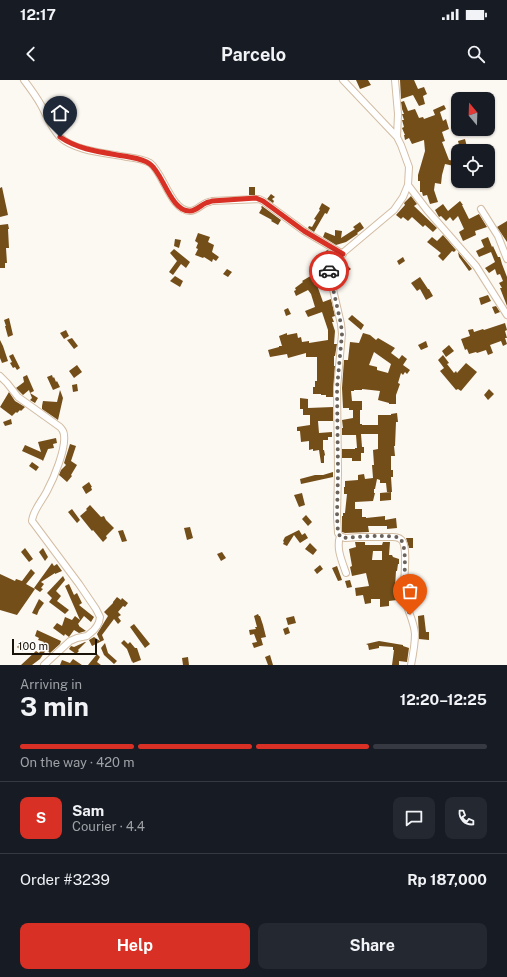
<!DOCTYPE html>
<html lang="en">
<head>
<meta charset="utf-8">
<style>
	:root { --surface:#171b24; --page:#242831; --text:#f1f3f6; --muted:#9ea1a6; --line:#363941; --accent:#d93025 }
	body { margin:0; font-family:"Public Sans",sans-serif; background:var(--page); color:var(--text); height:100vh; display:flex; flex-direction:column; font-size:15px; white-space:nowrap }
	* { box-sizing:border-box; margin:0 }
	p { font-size:13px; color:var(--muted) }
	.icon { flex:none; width:22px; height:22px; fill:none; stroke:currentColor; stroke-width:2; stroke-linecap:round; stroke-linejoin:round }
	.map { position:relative; height:585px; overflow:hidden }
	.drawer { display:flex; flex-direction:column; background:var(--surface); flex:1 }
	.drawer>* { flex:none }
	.needle { width:26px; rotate:341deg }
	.controls { position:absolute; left:451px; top:12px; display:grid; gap:8px }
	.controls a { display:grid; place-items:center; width:44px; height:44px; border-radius:8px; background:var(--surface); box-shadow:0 1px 3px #0004; font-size:20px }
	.scale { position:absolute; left:12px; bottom:10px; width:85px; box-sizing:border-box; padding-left:4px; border:2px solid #1a1309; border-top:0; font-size:11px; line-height:14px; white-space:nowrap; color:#1a1309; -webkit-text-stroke:3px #fff; paint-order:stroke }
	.pin { position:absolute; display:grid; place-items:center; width:34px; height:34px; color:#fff; margin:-41px -17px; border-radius:50% 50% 50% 0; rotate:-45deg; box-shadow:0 0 4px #0007 }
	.pin .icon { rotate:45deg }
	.courier { position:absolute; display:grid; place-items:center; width:40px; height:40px; margin:-20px; border:3px solid #d93025; border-radius:50%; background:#fff; color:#222; box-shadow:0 1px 5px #0007 }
	.overview em { font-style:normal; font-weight:700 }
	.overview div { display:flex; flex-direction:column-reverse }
	.overview { display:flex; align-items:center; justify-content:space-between; height:68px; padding:0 20px }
	h1 { font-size:26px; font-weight:700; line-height:30px }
	.bar { display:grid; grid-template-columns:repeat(4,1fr); gap:6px 4px; align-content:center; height:48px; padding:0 20px }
	.bar i { height:5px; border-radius:3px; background:var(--line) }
	.bar .current { background:var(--accent) }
	.bar p { grid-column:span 4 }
	.line { display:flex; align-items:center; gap:10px; padding:0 20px; border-top:1px solid var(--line) }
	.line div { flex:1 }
	.round { display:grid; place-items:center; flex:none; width:42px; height:42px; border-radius:8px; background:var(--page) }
	.cta { display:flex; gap:8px; margin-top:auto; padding:8px 20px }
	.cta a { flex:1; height:46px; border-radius:8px; background:var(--accent); color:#fff; font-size:16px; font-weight:700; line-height:46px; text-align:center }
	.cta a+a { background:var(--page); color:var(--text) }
	.status { display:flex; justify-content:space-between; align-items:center; height:28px; padding:0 20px; background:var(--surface); direction:ltr }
	.status svg { height:11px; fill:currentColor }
	header { display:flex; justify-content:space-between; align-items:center; height:52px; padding:0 20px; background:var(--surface); font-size:18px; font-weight:700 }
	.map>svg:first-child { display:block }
	.building { fill:#744e19; fill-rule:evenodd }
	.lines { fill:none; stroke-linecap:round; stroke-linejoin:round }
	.minor-casing { stroke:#d3bda3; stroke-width:8 }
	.minor { stroke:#fff; stroke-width:6 }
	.done { stroke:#69635b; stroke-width:4; stroke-dasharray:0 7.2 }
	.route { stroke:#d93025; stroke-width:5 }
</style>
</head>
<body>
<div class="status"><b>12:17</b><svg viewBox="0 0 49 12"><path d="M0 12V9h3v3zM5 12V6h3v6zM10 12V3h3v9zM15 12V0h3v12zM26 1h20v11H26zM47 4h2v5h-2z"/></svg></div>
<header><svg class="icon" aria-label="back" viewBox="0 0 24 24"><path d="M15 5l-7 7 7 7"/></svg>Parcelo<svg class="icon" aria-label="search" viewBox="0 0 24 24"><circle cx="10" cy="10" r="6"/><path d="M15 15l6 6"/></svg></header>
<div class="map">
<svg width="507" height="585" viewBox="0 0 507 585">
	<rect width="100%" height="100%" fill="#fcf8f2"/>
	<!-- building -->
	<path class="building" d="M356 0H368L371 5 360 9Z
		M400 0H414L418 9 424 7 427 14 423 16 425 24 419 26 413 15 401 19Z
		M404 21 408 31 415 29 419 38 423 37 424 39 435 35 433 30 444 25 446 29 440 32 443 41 446 39 449 49 442 52 445 61 442 62 449 80 455 81 454 86 445 84 442 95 441 104 435 103 434 110 438 122 430 124 427 115 423 116 422 112H420V101H418V95L425 71 424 60 412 64 409 58 405 60 404 55H405L402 48 404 47 402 40H404L402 34H404L402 29 401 22Z
		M465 59 467 67 460 69 458 61Z
		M2 107 8 135 0 137V108Z
		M249 107H255V115H249Z
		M271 114 275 117 272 119 274 121 273 123 267 119Z
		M411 116 417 124 414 126 437 148 433 152 425 145 423 147 412 137 408 141 403 137 401 139 396 135 405 125 404 123Z
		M460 121 463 125H462L469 139 479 134 487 147 475 151 476 155 463 161 459 152 464 149 458 136 453 141 450 137 446 141 441 136 439 137 435 130 443 124 448 131Z
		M322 123 330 128 327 134 325 133 314 152 308 148 309 146 312 147 316 140 314 139 320 130 319 129Z
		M262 126 281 140 278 145 271 141 272 140 259 133 262 128 261 127Z
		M507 141V162L497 147Z
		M360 142 364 148 357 153 358 154 346 162 336 165 323 157 325 152 335 156V150L342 151 341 158 355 149 353 147Z
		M8 144 9 149H8L9 168H6L7 183H5V188H0V145Z
		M198 153 210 157 208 162 214 165 212 172 219 177 216 181 213 179 212 182 204 177 203 178 195 175 198 169 196 168 198 163 195 161Z
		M443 155 456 170 454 172 452 171 443 181 438 176 441 173 427 162 432 157 437 161Z
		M488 157 492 167 493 166 498 177H500L502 184 507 197V226L500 208H502L499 203 503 201 500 194 497 195 495 189 489 193 485 188 495 182 491 172 479 177 476 171 484 167 481 160Z
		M175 159 181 160 179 168 174 166Z
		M174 169 190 182 186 188 181 184 173 195 169 192 177 181 170 173Z
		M327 170 332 172 328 178 329 179 326 184 325 189 314 204 317 206 326 198 327 204 318 208 323 222 331 219 335 236 332 237 334 242H332L335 251 334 264H337L335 276H334V286H335L333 317H326V315H321V314H313V307H315V301H317V277H306V273L288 278 287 274 270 277 268 270 279 267V266H282L279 256 287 253V255L297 253 298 258 301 257 302 262 309 261V263L328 260V250L322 232 308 237 305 231 315 227 311 214 308 210 296 216 294 211 296 210 295 208 303 202 302 201 314 194 312 188 322 184 315 178 317 175 321 177Z
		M458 172 472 189 469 191 459 177Z
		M403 177 405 181 399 185 397 181Z
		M342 181 351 189 346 193 338 185Z
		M227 189 232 192 228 197 223 194Z
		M175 196 183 201 180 207 170 201Z
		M420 197 428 209H429L433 216 426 220 420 209 417 211 411 203Z
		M488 215 491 221 481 225 479 218Z
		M496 226 500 232 495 234 492 227Z
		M288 228 291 234 286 236 284 230Z
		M352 235 364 245 361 250 348 239Z
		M9 238 13 255 8 257 5 246H6L4 240Z
		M505 243 507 250 505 251 507 258H505L507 264 503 266 501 261 490 265 493 273 488 275 486 270 477 273 476 272 469 274 467 269 465 270 461 259 470 256 468 250 473 249 474 252 483 249 484 250Z
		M66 250 69 256 64 259 60 253Z
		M363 253 370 255 376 260 378 258 395 268 391 273 399 279 402 275 407 279 403 285 410 290 407 294 405 292 403 295 401 293 398 303 400 304 396 315V324H389V323L378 320 380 311 362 309V310H354V311H351L352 321H362V330H360V344H362V345H378V335H391V334L397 333 398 342H396L395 366H394L395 376H391V390H393V397H391L392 412H387L386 403H380V400L377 399 375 409H374V407V413H375L373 421 355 422V429H362V437H366V438L385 436V440L396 438 397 448 387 449V446H368L369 452 345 453 342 452V436H343V433H345L347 414H344V407H345V401L358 400V395L364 394 365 399 373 398 372 385H374L373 370 378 369V354H361L362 367H364V373H361V381H352V378H342V369H355V368H357L356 355H342V348H343L342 340 353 338V330H349V328H343L342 308 344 280H348L350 262 359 263ZM374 272 391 284 388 293 377 290V287L369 285Z
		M72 258 78 266 74 269 67 260Z
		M0 260 3 266 8 281 2 283 0 278Z
		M426 261 428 267 421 270 418 265Z
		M449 265 454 271 446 277 442 271Z
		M13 274 20 288 17 290 15 287 13 288 10 283 12 282 9 276Z
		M443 275 449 283 447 284 454 293 456 291 457 293 466 283 477 292 461 311 458 309 456 310 440 291 444 288 438 280Z
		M77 285 82 292 74 298 69 291Z
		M27 295 34 311 30 313 29 310 23 315 16 308 24 302 23 297Z
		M52 295 53 298 54 297 56 302 57 301 60 307 53 310 47 297Z
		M77 304 78 311 73 312 72 305Z
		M489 309 494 314 488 320 484 315Z
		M60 310 63 318 58 340 42 329V326L43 321 57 322Z
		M9 312 15 321 25 327 21 331 20 330 17 333 16 332 12 336 0 327Z
		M30 313 38 318 35 323 30 320 32 318Z
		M300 318 308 319V328L333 327V341H318L319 353 332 352V357H328V360H323V370H324L325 375 324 376V383H321L319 370 313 371V369L309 370V361L301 362 300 351H297V347L310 345V335H303V329H300Z
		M11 339 12 344 5 346 3 342Z
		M56 358 57 363 53 364 54 368 48 369 43 381 42 380 22 371 25 365 41 372 38 362Z
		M70 364 76 366 71 381 77 385 71 395 72 396 67 402 59 395 61 390 66 385 64 383Z
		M32 382 39 387 36 391 29 386Z
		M333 392V397L301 404 300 399 315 395H323Z
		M89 402 92 407H91L92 410 86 414 82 407Z
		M391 412V420L380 421V413Z
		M302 413 305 425 299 427 294 415Z
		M90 425 101 437 104 436 106 440 114 448 106 456 107 458 103 462 93 450 92 451 80 436 87 430 86 429Z
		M72 429 80 440 77 443 68 432Z
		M306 435 312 442 308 446 302 439Z
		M190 447 193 458 187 460 184 448Z
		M123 450 127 461 122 462 118 451Z
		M299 450 302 455 305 453 308 458 300 463 294 455 287 466 283 464 284 462 283 461 285 457Z
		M406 458H413V468H409Z
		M355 462H365V465H382L383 462H390L389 475H392L393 477 399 479V484H398L397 491H396L395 507H399V518H397V520L389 521V526L380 527V519H371V523L365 524 363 515 356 516 355 508 369 506 366 493 352 496 350 487 352 486 349 469 356 467ZM373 471H382V480H372Z
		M310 463 317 470 313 475 305 469Z
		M25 468 33 479 29 482 21 472Z
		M43 468 48 477 45 481 39 472Z
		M222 472 226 478 221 481 217 474Z
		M52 483 54 486 57 484 62 491 55 494V493L41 502 44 504 41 508 43 509 40 512 34 508Z
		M320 485 323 489 317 494 314 490Z
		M337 486 342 500 338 501 332 488Z
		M31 489 35 493 26 504 35 509 17 535 0 530V494L15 501 16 499 22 501Z
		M63 496 65 500 56 511 61 516 57 521 69 530 65 534 49 522 52 518 47 513Z
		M350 500 352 507 347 508 345 501Z
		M69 504 74 515 77 513 82 523 79 525 94 537 91 542 84 536 78 544 79 545V546L86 551 79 553 74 550 69 557 65 554 64 556 53 548 57 543 62 546 65 537 72 540 75 536 80 540 65 506Z
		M117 517 121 520 122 518 128 523 125 527 123 526 118 532 121 535 118 537 121 541 118 544 114 539 102 555 104 560 92 566 89 560 94 557 100 561 97 554 108 536 104 532 113 523V522Z
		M39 519 44 523 39 530 37 535 32 533Z
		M258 534 259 536H260L263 545 266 557 261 558 263 565 254 568 252 563 257 562 254 554 250 555 249 550 256 549 255 547H257L254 536Z
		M424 535 426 552H429V560L419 559 418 536Z
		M294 536 296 543 288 545 286 538Z
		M134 544 150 564 145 568 130 547Z
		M288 547 290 553 285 555 283 549Z
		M37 550 61 561 60 564 50 573 46 570 40 579 32 585H21L36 571 39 573 45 564H43L44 562 38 560 39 558 35 556Z
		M124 560 128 564 130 562 135 568H137L141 580 133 583 132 581V582L127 569 121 563Z
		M23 561 28 565 22 571 17 567Z
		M379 561 403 565V566L409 568 407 582 399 581V585H392L394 570H393V567L379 566V568L369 570 368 565 366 564Z
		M85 562H86L78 570 79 571 76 574 69 569 71 566 74 567Z
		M105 563 108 573 117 581 114 584 104 575 101 568Z
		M97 574 100 577 97 582 101 585H88Z
		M270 575 273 585H268L265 577Z
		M188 577 189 585H183L182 578Z
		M73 579 82 585H60L62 580 70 583Z"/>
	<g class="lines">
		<defs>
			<path id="minor" d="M24 0C30 8 36 16 41 25 47 36 51 48 60 57 74 71 107 73 127 77 135 78 143 79 150 83 163 92 171 131 190 131 196 131 201 125 206 123 208 122 210 122 212 121L259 119 263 121 304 151 343 174
				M343 0 397 57
				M395 0 398 34 397 57 401 65 409 87 408 105 403 117 394 130 332 182 330 186 329 192 341 244 342 254 337 308 338 392 337 436 338 453 340 456 345 458 360 457H393C397 457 401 458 403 462 408 472 403 502 404 515 406 528 414 540 415 554 415 564 413 575 411 585
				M408 105 427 130 476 186 507 235
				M481 129 498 156 507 179
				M0 296 7 303 18 317 60 347C62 349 64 352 64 355 66 369 54 398 47 411 42 421 33 430 32 441L79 504 96 529 100 537 99 542 97 546 94 550 87 556 77 558 70 561 44 585
				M340 456C336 469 342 481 346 493"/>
		</defs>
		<!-- minor casing -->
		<use href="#minor" class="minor-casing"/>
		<!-- minor -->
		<use href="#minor" class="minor"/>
	</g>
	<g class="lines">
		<!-- done -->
		<path class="done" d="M329 191 341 244 342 254 337 308 338 392 337 436 338 453 340 456 344 458C354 457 392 454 399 458 409 464 403 503 404 515 405 522 408 529 410 535"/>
		<!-- route -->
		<path class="route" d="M60 57C79 70 101 72 124 76 133 78 142 78 150 84 163 93 171 132 190 131 196 131 201 125 206 123 208 122 210 122 212 121L256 118 263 121 304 151 343 174C336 179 330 182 329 191"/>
	</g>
</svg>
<div class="controls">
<a><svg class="needle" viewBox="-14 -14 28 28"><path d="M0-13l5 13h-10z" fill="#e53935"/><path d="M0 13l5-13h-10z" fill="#9ea1a6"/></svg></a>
<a><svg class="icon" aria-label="locate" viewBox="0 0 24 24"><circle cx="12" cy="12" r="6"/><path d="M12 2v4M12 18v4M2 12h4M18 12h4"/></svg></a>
</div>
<div class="scale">100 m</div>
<div class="pin" style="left:410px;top:535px;background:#ea580c"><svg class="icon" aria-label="bag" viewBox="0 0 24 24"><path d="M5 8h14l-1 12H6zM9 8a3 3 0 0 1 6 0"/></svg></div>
<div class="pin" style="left:60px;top:57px;background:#1f2937"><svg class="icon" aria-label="home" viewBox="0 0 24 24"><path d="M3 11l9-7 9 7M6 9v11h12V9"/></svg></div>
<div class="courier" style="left:329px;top:191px"><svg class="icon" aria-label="car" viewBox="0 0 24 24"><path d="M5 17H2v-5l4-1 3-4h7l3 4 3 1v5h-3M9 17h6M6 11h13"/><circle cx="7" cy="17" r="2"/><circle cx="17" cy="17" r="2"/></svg></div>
</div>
<section class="drawer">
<div class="overview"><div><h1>3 min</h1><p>Arriving in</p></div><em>12:20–12:25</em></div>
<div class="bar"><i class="current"></i><i class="current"></i><i class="current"></i><i></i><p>On the way · 420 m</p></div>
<div class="line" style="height:72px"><b class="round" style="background:var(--accent);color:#fff">S</b><div><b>Sam</b><p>Courier · 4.4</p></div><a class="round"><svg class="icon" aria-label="chat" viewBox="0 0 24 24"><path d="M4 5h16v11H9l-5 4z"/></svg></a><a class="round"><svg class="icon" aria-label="phone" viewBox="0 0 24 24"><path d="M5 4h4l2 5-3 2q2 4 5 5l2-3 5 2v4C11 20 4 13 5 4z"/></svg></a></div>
<div class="line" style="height:52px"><div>Order #3239</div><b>Rp 187,000</b></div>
<div class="cta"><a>Help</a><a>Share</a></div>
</section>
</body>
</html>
